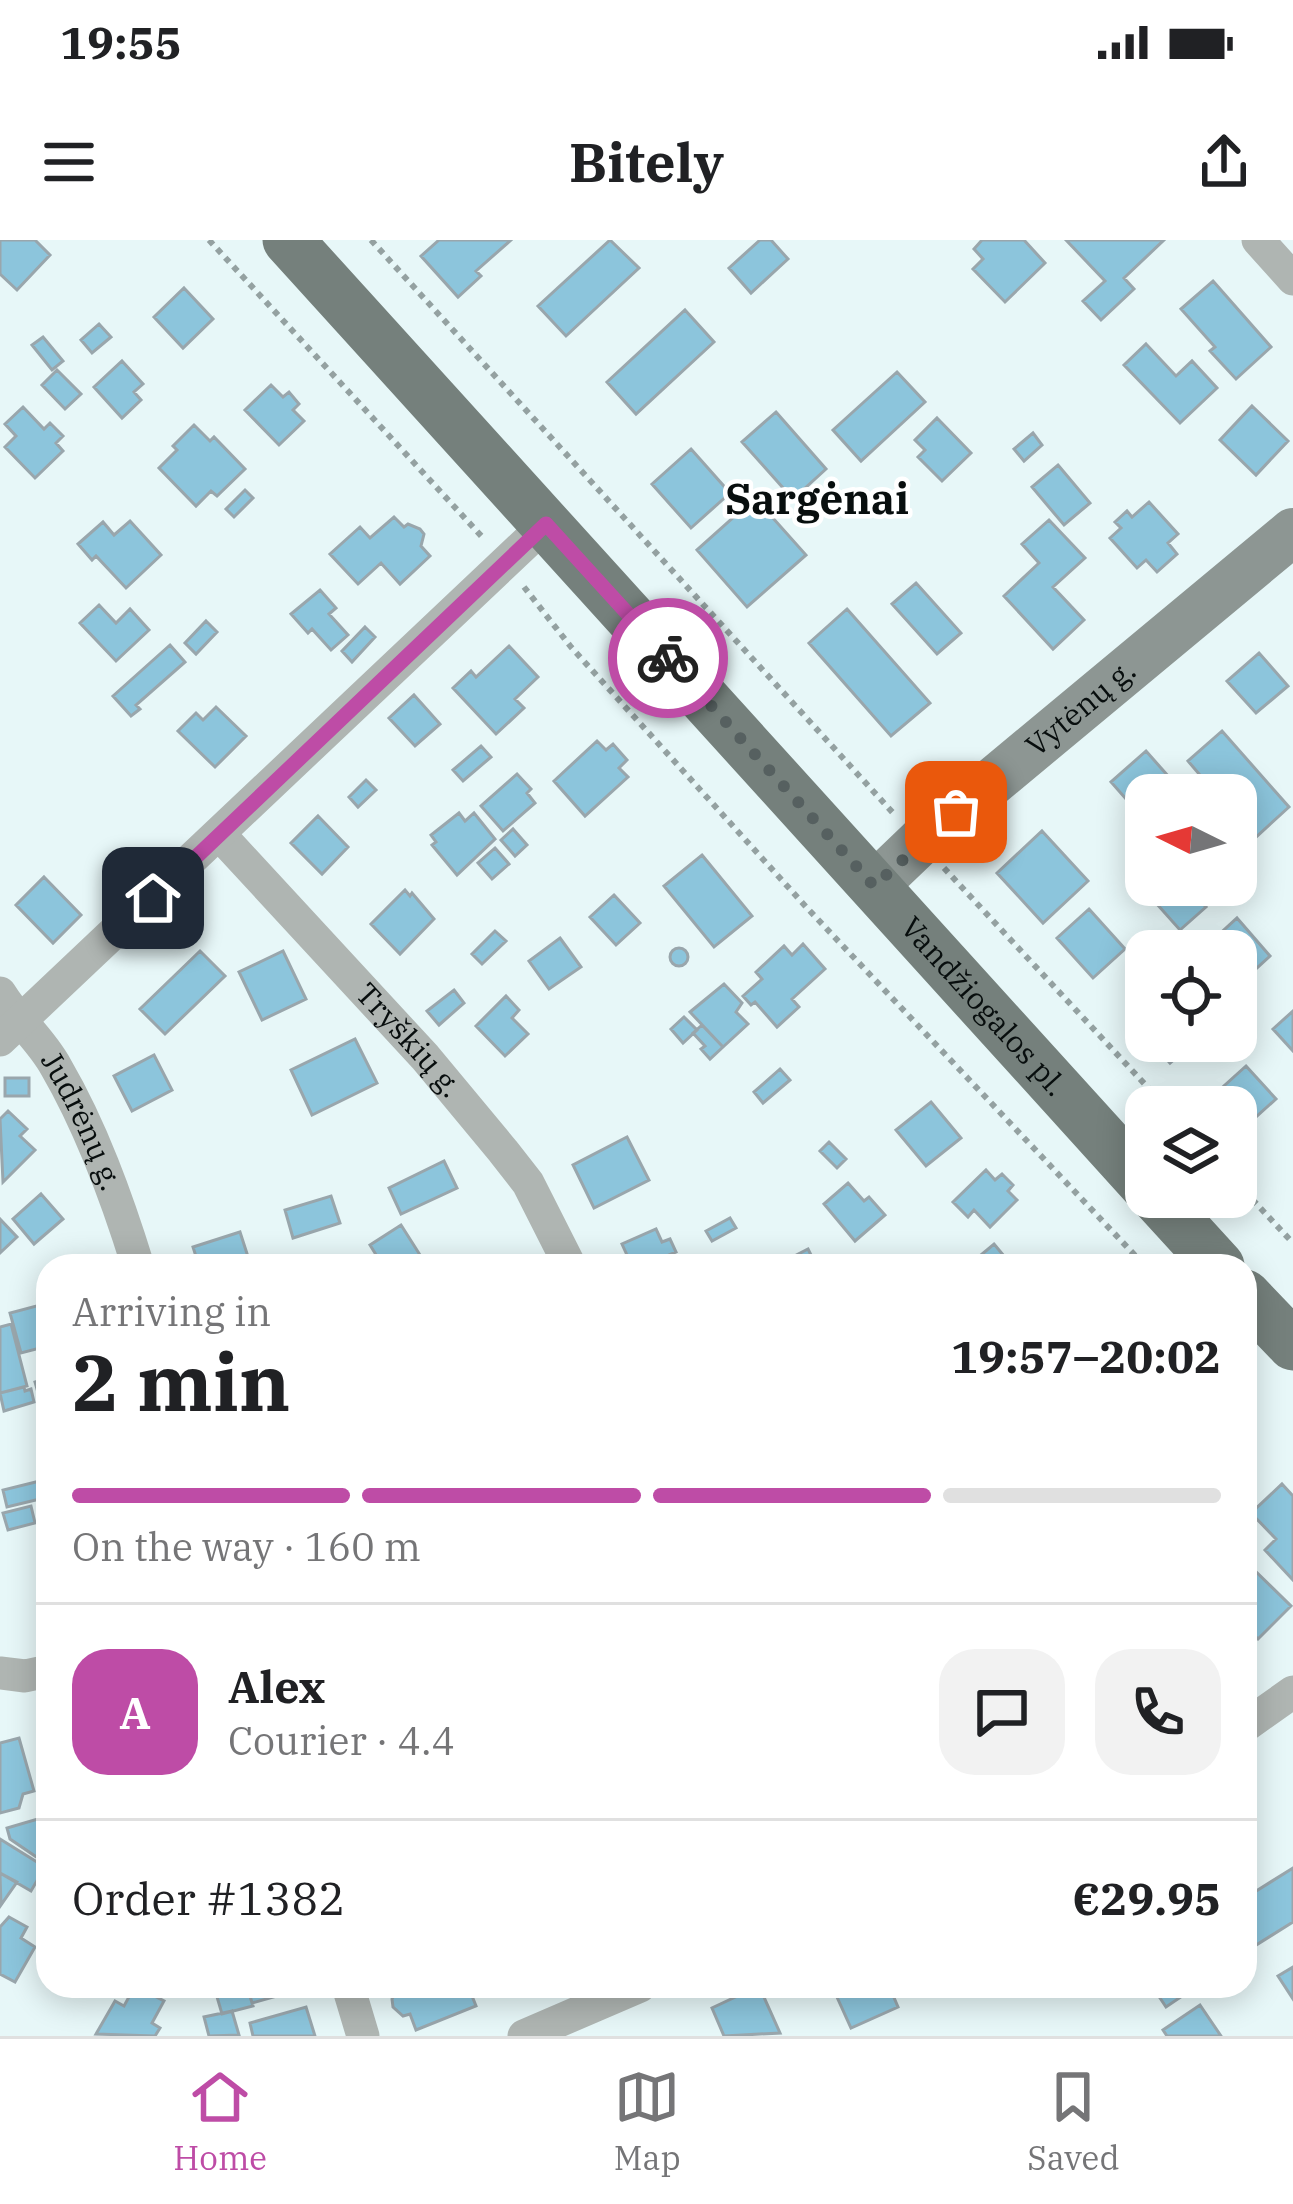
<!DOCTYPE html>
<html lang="en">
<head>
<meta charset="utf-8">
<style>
	:root { --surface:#fff; --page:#f2f2f2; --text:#202124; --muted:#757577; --line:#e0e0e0; --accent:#be4ca6 }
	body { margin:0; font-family:"IBM Plex Serif",serif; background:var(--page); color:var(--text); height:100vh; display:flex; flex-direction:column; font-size:45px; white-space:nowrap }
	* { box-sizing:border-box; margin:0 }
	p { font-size:39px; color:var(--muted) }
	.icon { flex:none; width:66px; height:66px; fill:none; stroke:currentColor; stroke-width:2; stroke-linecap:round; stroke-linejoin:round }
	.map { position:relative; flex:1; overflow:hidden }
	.sheet { position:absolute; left:36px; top:1014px; width:1221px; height:744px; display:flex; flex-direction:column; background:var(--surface); border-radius:36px; box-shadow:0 6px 30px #0003 }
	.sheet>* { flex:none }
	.needle { width:78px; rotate:275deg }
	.buttons { position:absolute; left:1125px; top:534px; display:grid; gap:24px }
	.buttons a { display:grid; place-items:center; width:132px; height:132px; border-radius:24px; background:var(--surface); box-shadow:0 6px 30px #0003; font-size:60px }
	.pin { position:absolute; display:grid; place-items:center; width:102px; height:102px; color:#fff; margin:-51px; border-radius:24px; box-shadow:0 6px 18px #0006 }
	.courier { position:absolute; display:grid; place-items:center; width:120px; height:120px; margin:-60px; border:9px solid #be4ca6; border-radius:50%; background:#fff; color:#222; box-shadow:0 3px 15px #0007 }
	.summary em { font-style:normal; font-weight:700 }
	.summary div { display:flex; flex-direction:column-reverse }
	.summary { display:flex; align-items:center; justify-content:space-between; height:204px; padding:0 36px }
	h1 { font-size:78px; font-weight:700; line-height:90px }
	.bar { display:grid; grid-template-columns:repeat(4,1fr); gap:18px 12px; align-content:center; height:144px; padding:0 36px }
	.bar i { height:15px; border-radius:9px; background:var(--line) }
	.bar .on { background:var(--accent) }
	.bar p { grid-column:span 4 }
	.line { display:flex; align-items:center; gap:30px; padding:0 36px; border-top:3px solid var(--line) }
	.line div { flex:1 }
	.round { display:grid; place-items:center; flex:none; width:126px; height:126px; border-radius:36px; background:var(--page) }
	.status { display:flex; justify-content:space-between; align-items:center; height:84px; padding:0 60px; background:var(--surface); direction:ltr }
	.status svg { height:33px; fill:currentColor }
	header { display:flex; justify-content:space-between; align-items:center; height:156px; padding:0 36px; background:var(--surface); font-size:54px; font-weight:700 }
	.dock { display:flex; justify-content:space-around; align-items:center; height:168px; border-top:3px solid var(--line); background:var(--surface); font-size:33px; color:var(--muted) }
	.dock a { display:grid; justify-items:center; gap:6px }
	.dock .on { color:var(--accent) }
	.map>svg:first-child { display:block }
	.building { fill:#8cc5dc; stroke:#99a6ac; stroke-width:3 }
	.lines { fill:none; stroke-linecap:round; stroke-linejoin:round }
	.path { stroke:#94a1a1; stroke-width:6; stroke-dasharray:6 6; stroke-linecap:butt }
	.street { stroke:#afb5b2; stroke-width:33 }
	.secondary { stroke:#8d9693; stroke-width:48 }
	.primary { stroke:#75807c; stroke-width:51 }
	.done { stroke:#566060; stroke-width:12; stroke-dasharray:0 21.6 }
	.route { stroke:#be4ca6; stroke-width:15 }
	.labels { text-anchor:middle; stroke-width:9; stroke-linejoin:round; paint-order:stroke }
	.street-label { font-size:30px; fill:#080e0e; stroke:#fff }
	.district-label { font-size:42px; font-weight:bold; fill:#080e0e; stroke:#fff }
</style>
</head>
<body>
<div class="status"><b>19:55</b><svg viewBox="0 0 49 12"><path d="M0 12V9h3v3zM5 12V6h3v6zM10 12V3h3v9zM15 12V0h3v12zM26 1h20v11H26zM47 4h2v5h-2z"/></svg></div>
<header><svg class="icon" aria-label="menu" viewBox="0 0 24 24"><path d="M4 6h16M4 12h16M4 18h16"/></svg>Bitely<svg class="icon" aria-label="share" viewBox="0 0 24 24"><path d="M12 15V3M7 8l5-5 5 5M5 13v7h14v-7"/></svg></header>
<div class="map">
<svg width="1293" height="1796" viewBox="0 0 1293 1796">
	<rect width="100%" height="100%" fill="#e7f7f8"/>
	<!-- building -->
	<path class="building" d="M0 0H35L50 15 17 50 0 34Z
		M439 0H511L476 31 481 36 458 57 421 16Z
		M610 0 639 28 566 96 538 66Z
		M760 0H771L788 19 751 53 729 28Z
		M982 0H1024L1045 23 1005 62 973 29 983 19 974 9Z
		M1066 0H1164L1124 38 1134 49 1101 80 1083 61 1105 41Z
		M1213 41 1271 107 1236 139 1210 111 1215 107 1181 69Z
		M184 48 213 79 183 108 154 77Z
		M685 70 714 102 636 174 607 142Z
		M99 84 111 97 92 113 81 100Z
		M43 97 63 121 52 130 32 105Z
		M1146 104 1176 136 1192 121 1217 148 1180 183 1124 125Z
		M122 121 143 144 134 152 141 160 122 178 94 147Z
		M57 130 81 154 65 169 42 145Z
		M897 132 925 162 861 221 833 190Z
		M271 145 283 157 289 152 299 164 293 170 304 181 279 205 245 170Z
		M1252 166 1288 201 1256 235 1220 200Z
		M23 167 44 189 50 183 63 196 56 203 63 211 35 238 5 207 16 196 5 184Z
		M776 172 826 229 793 259 742 202Z
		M937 178 971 213 942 241 918 217 925 210 915 200Z
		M194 185 210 201 214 197 245 229 217 256 211 251 196 266 159 228 177 210 173 206Z
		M1033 193 1042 205 1024 221 1014 209Z
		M691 209 730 253 691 288 652 244Z
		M1058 225 1090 263 1064 285 1032 247Z
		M245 250 253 258 234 277 226 269Z
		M755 258 806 315 747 367 697 310Z
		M1149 262 1178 294 1168 303 1177 314 1157 332 1146 320 1137 328 1110 298 1121 288 1115 282 1127 271 1132 277Z
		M394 277 404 287 408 284 420 289 424 294 421 306 430 316 400 344 381 323 358 344 330 314 360 287 370 298Z
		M1049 280 1085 318 1053 347 1084 380 1053 409 1004 356 1039 323 1022 304Z
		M130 281 161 315 126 348 96 316 92 320 78 304 103 282 114 295Z
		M916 343 961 393 937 414 892 364Z
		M320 350 336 368 329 374 348 395 331 410 312 389 308 393 291 374Z
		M99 365 116 383 130 369 149 390 116 421 80 383Z
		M847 369 930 463 891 496 809 403Z
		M206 381 217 392 196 414 185 403Z
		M365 387 375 397 352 422 342 411Z
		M170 405 185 422 136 465 140 469 131 476 113 456Z
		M509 406 538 437 515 459 524 468 496 494 453 448 471 431 476 437Z
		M1259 413 1288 446 1256 473 1227 441Z
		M414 455 440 484 415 506 389 478Z
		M216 467 246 496 215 527 178 491 196 473 203 480Z
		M1222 491 1289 567 1255 598 1236 576V555H1217L1188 521Z
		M597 501 606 510 613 504 627 520 619 528 628 537 585 576 554 541Z
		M481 506 491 517 463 541 453 530Z
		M1146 511 1176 545 1165 555H1146V572L1141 576 1111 542Z
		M517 534 531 549 527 553 535 563 503 591 481 566Z
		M366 540 376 550 358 567 349 557Z
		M459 573 465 581 474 573 495 599 457 635 432 605 436 602 431 595Z
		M318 576 348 607 322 634 291 603Z
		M513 589 527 605 515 616 501 600Z
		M1042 591 1088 641 1043 683 997 633Z
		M495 608 509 624 492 639 478 623Z
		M702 615 752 676 714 707 664 646Z
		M1146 623V645H1196L1190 650 1206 667 1180 690 1132 636Z
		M44 637 81 675 53 703 16 665Z
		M405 650 410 656 412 653 434 679 400 714 371 684Z
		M614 655 640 683 616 705 590 677Z
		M1089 669 1125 709 1093 738 1057 698Z
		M1237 678 1270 716 1236 747V711L1202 710Z
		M495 691 506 701 482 724 472 714Z
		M560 698 581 727 549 749 529 721Z
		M803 704 825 729 792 759 799 767 777 787 755 762 751 765 743 756 762 739 756 732 784 706 792 715Z
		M670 717a9 9 0 1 1 18 0a9 9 0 1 1-18 0Z
		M200 711 225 736 165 794 140 769Z
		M283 711 306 759 262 780 239 732Z
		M724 744 742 763 736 772 748 784 723 807 690 772Z
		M454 750 464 763 439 785 427 771Z
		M506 756 519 770 512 778 528 794 505 816 476 786Z
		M1293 771V811L1273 789Z
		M684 777 697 790 683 803 671 789Z
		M702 785 723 807 710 819 701 809 705 806 693 793Z
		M355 799 377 843 312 875 291 830Z
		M1151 801H1195L1170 823Z
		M154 815 172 850 132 871 114 836Z
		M1246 826 1276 859 1236 895V867H1209L1205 863Z
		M780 829 790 840 763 863 754 852Z
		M5 838H29V856H5Z
		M931 862 961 898 926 926 896 890Z
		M8 871 27 889 20 896 35 910 3 942 0 879Z
		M627 897 649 940 594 968 573 925Z
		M829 902 846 919 837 928 820 911Z
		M444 921 457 948 401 974 389 948Z
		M986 930 995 940 1002 934 1013 945 1008 951 1017 960 990 987 974 970 968 977 953 962Z
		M848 943 864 961 869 957 885 975 855 1001 824 964Z
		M41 954 63 979 34 1004 13 979Z
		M331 956 340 983 293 998 285 970Z
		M730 978 736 988 712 1001 706 991Z
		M0 979 17 997 0 1013Z
		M401 985 427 1026H383L370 1005Z
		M656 989 662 1002 670 999 676 1012 669 1015 675 1026H632L622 1004Z
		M240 992 251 1026H199L193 1007Z
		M994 1004 1004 1016 991 1026 981 1015Z
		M808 1009 813 1019 801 1026H785L783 1022Z
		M40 1065 48 1106 21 1113 10 1073Z
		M11 1084 27 1146 0 1153V1087Z
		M48 1138V1173L44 1174 35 1142Z
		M24 1147 25 1151 31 1149 34 1162 4 1171 0 1153Z
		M48 1239V1257L7 1267 3 1250Z
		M1282 1244 1293 1256V1340L1265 1310 1276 1299 1251 1273Z
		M31 1266 35 1283 8 1290 3 1273Z
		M1245 1321 1291 1366 1258 1399 1245 1386Z
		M19 1498 34 1551 23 1554 19 1568 0 1573V1503Z
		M48 1576V1615L38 1618 10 1599 7 1588Z
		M0 1599 45 1627 31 1651 0 1633Z
		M1293 1628V1682L1245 1712V1658Z
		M2 1634 17 1642 1 1665 0 1636Z
		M9 1677 27 1687 21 1698 35 1707 15 1742 0 1734V1687Z
		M1293 1727V1759L1278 1736Z
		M135 1746 164 1761 152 1783 160 1788 155 1796 96 1794 115 1761 124 1766Z
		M229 1746H247L253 1766 222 1774 215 1750Z
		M247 1746H304L305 1748 252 1763Z
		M399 1746H468L476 1766 416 1790 410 1774 403 1776 393 1767 392 1759Z
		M759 1746 780 1793 724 1796 712 1768Z
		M832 1746H889L898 1767 851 1788Z
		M1152 1746H1197L1166 1767Z
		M1200 1765 1221 1796H1167L1163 1790Z
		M306 1767 315 1796H253L250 1783Z
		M232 1771 239 1795 209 1796 204 1777Z"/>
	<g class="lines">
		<!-- path -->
		<path class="path" d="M209 0 485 300
			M371 0 894 574
			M524 347 571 407 808 669 1145 1026
			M944 628 1166 867
			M1236 942 1293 1003"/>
		<!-- street -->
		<g class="street">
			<path d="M1258 0 1293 39"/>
			<path id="s1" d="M220 595 425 817 503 911 528 943 570 1026"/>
			<path id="s2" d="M0 753C17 781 40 798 56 827 92 889 117 958 138 1026"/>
			<path d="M0 800 546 284"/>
			<path d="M0 1433 25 1436 48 1431"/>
			<path d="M1245 1486 1293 1452"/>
			<path d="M348 1746 363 1796"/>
			<path d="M524 1796 640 1746"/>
		</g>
		<!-- secondary -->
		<path class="secondary" id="s3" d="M874 646 920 602 1293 292"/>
		<!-- primary -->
		<g class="primary">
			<path id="s4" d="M288 0 1146 946"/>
			<path d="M1156 957 1219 1026"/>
			<path d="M1245 1055 1293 1105"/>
		</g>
	</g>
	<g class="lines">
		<!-- done -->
		<path class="done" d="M668 418 874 646 956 572"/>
		<!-- route -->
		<path class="route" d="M153 658 546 284 668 418"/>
	</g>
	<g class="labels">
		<!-- street labels -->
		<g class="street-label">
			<text dy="10" stroke="none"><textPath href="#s3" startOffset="273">Vytėnų g.</textPath></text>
			<text dy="10" stroke="none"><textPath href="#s4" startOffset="1035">Vandžiogalos pl.</textPath></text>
			<text dy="10" stroke="none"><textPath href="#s1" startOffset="279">Tryškių g.</textPath></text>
			<text dy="10" stroke="none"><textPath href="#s2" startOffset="153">Judrėnų g.</textPath></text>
		</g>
		<!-- district labels -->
		<g class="district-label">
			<text x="817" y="274">Sargėnai</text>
		</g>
	</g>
</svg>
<div class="buttons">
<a><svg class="needle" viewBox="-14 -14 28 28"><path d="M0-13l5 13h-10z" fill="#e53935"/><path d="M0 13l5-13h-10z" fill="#757577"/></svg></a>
<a><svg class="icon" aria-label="locate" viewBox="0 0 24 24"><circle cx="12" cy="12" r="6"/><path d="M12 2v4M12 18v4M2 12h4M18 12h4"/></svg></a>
<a><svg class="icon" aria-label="layers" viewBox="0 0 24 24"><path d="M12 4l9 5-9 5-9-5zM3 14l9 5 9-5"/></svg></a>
</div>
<div class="pin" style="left:956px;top:572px;background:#ea580c"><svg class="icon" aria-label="bag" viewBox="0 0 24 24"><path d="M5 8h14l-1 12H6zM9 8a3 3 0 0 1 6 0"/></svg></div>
<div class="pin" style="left:153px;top:658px;background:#1f2937"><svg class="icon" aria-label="home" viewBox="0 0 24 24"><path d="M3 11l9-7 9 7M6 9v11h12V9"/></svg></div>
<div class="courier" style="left:668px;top:418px"><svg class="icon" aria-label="bike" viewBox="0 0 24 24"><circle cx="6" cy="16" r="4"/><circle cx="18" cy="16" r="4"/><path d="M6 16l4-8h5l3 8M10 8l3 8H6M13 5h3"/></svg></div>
<section class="sheet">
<div class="summary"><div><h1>2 min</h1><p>Arriving in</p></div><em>19:57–20:02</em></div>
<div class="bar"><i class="on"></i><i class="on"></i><i class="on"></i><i></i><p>On the way · 160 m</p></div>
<div class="line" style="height:216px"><b class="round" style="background:var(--accent);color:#fff">A</b><div><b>Alex</b><p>Courier · 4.4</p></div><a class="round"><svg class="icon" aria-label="chat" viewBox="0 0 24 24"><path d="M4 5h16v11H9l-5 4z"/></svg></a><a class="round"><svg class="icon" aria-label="phone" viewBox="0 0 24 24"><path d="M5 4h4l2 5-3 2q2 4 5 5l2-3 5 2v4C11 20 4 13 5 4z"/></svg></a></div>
<div class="line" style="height:156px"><div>Order #1382</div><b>€29.95</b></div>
</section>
</div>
<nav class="dock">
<a class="on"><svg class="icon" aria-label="home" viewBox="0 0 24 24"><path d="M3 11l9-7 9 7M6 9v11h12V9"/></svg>Home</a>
<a><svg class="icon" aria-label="map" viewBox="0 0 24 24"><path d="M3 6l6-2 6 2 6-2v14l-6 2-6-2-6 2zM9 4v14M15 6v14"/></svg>Map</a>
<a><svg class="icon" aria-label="saved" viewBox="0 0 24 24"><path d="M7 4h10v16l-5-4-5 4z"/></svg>Saved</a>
</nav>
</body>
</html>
